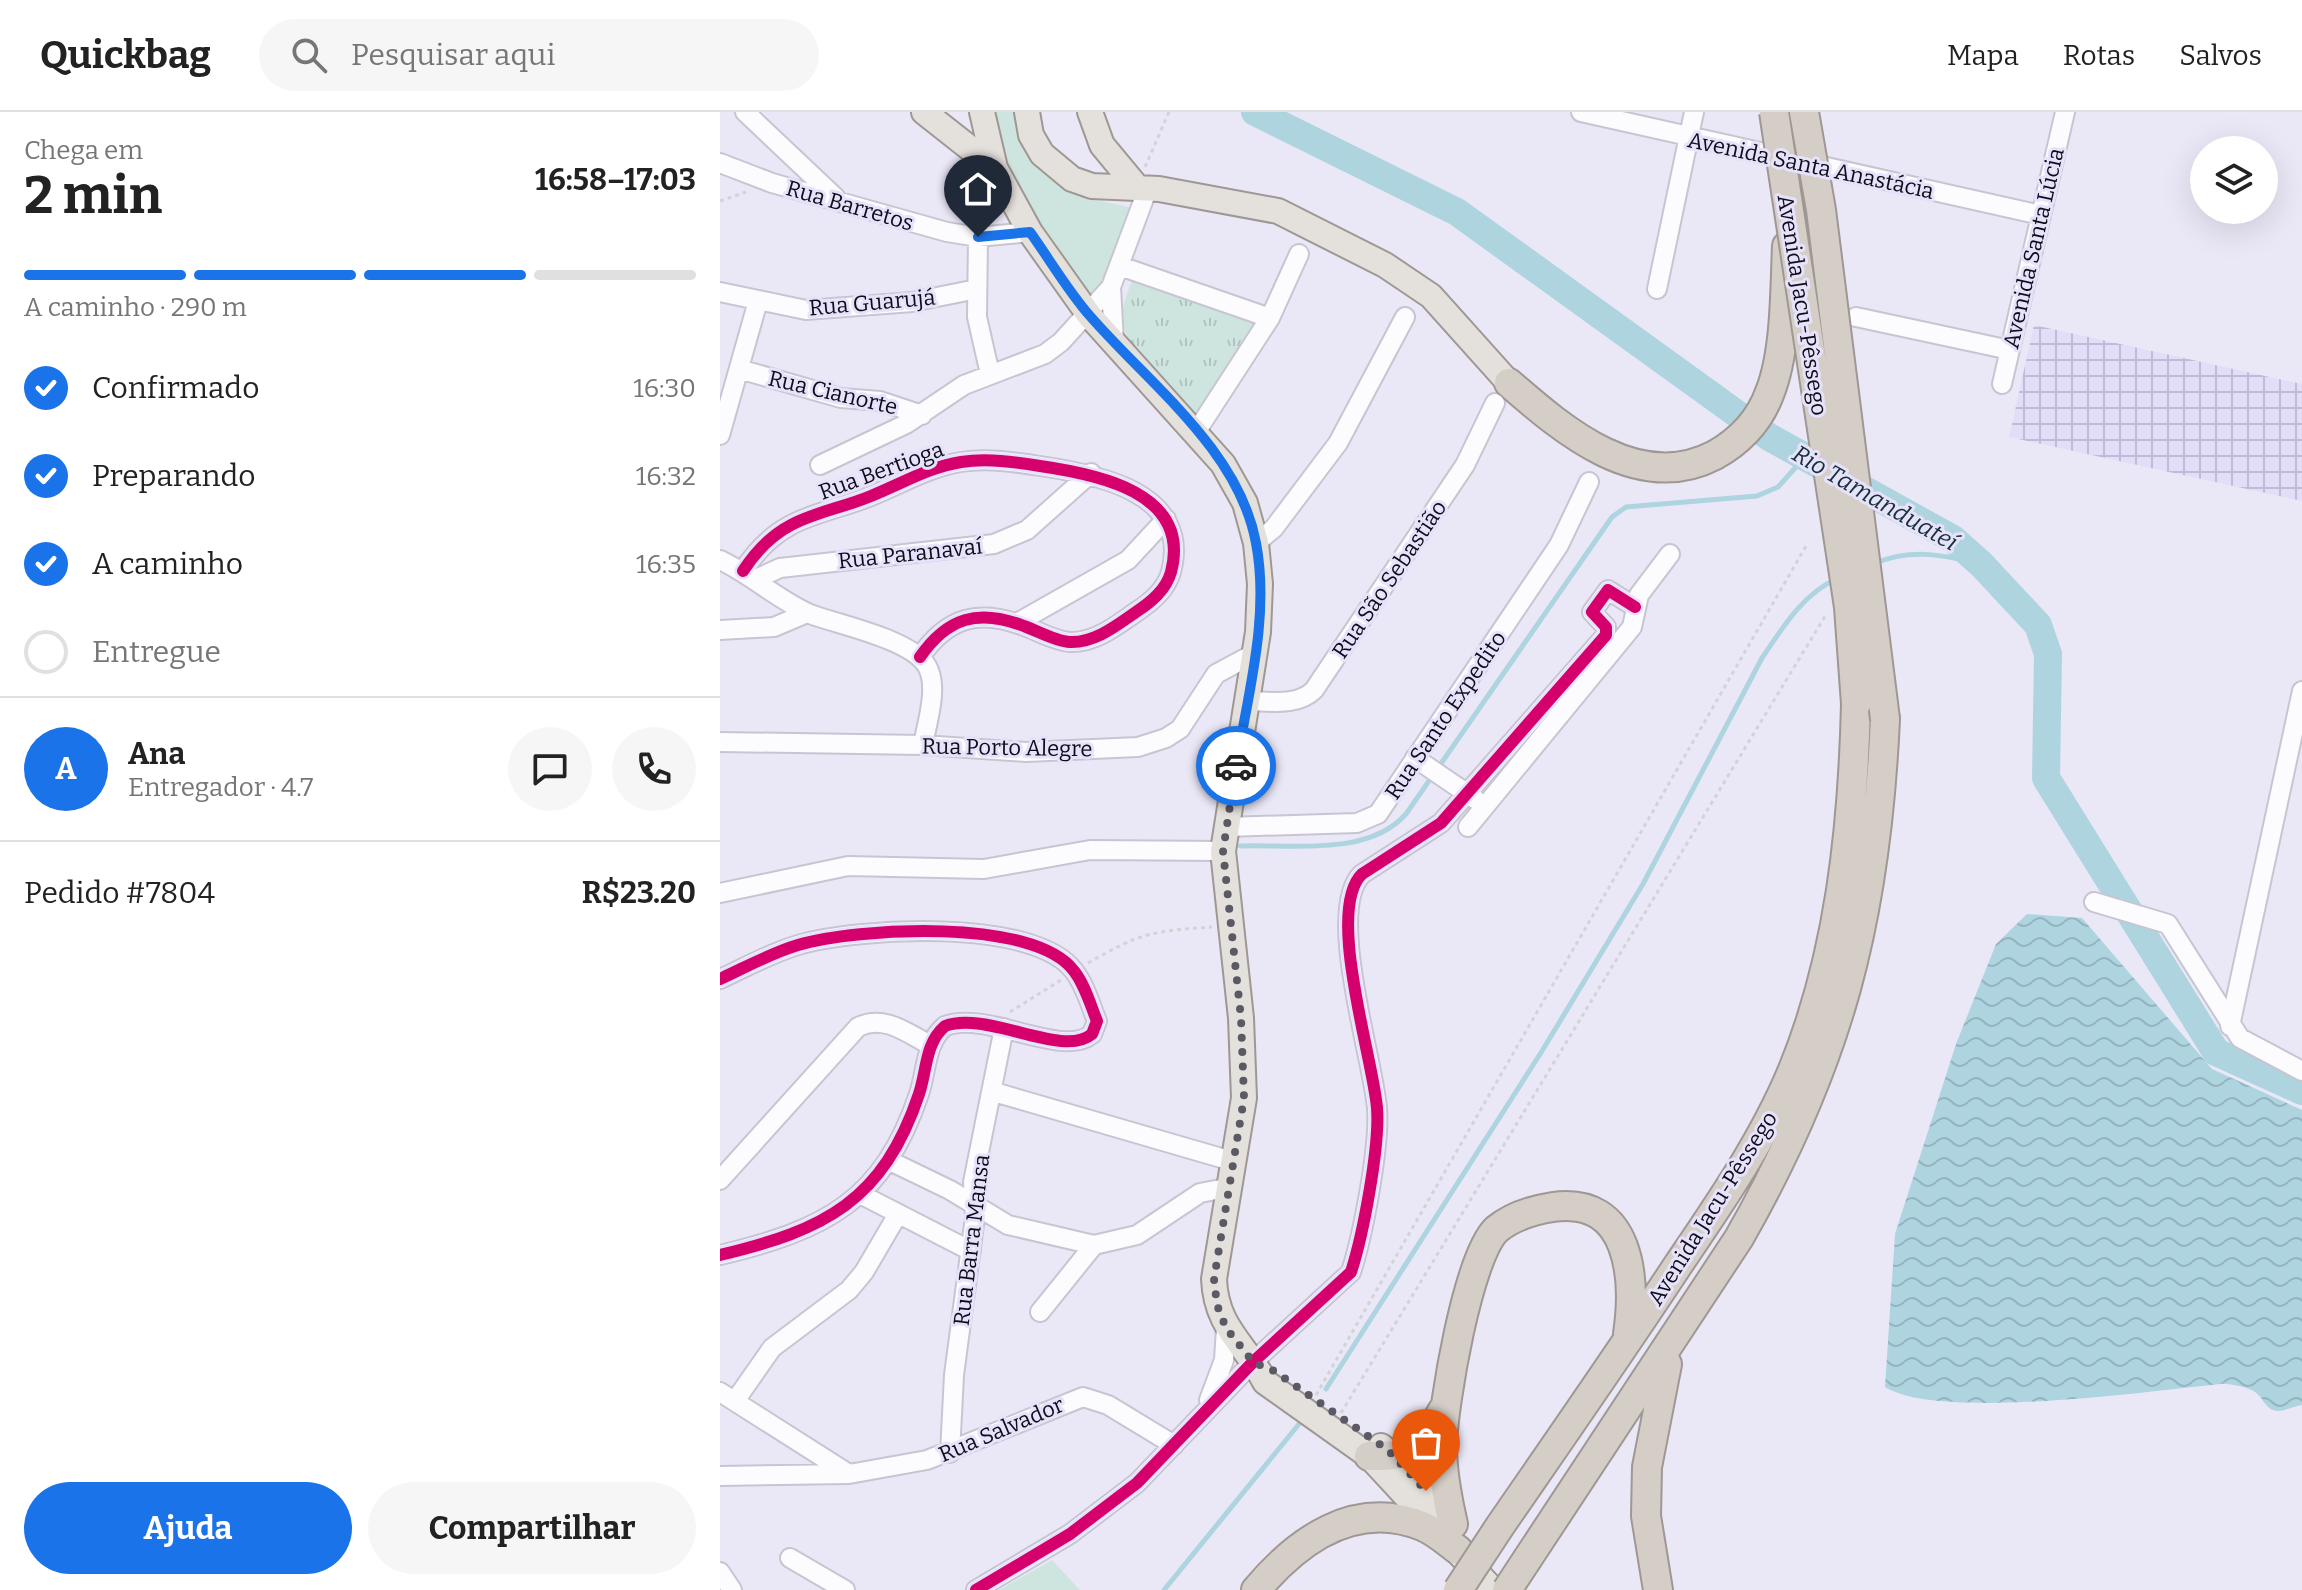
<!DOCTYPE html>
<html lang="pt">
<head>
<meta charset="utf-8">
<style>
	:root { --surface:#fff; --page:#f6f6f6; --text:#222; --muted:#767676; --line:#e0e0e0; --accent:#1a73e8 }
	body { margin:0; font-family:Bitter,serif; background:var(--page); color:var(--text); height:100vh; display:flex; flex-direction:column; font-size:30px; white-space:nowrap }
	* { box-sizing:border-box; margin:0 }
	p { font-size:26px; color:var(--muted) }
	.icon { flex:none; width:44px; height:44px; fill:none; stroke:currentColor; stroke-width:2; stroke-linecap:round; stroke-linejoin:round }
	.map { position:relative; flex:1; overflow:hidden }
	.panel { display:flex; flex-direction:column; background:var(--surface); width:720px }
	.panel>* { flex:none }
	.tools { position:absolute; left:1470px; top:24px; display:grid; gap:16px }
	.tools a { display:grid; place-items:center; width:88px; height:88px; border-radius:50%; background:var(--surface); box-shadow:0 8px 32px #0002; font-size:40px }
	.pin { position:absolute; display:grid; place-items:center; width:68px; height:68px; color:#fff; margin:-82px -34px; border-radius:50% 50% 50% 0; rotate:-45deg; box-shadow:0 0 8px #0007 }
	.pin .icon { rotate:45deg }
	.courier { position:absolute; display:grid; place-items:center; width:80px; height:80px; margin:-40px; border:6px solid #1a73e8; border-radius:50%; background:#fff; color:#222; box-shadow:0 2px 10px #0007 }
	.summary em { font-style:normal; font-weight:700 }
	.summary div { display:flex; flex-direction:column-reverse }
	.summary { display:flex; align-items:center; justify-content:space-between; height:136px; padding:0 24px }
	h1 { font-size:52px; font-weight:700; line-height:60px }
	.bar { display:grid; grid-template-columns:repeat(4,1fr); gap:12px 8px; align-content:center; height:96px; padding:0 24px }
	.bar i { height:10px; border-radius:6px; background:var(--line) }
	.bar .active { background:var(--accent) }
	.bar p { grid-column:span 4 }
	.line { display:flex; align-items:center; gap:20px; padding:0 24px; border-top:2px solid var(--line) }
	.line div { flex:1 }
	.round { display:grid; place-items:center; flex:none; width:84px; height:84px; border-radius:42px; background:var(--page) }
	ol { padding:0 24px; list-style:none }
	li { display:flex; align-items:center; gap:24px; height:88px }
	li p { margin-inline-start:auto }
	li .icon { padding:8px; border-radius:50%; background:var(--accent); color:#fff; stroke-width:4 }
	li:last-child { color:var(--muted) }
	li i { width:44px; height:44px; border:4px solid var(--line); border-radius:50% }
	.primary-button { display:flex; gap:16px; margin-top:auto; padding:16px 24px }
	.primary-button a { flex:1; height:92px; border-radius:48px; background:var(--accent); color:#fff; font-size:32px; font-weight:700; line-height:92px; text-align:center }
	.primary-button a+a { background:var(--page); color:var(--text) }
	header { display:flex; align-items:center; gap:48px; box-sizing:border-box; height:112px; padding:0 40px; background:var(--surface); border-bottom:2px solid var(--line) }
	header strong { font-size:38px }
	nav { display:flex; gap:44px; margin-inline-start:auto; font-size:28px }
	.search { width:560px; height:72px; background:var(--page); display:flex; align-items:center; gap:20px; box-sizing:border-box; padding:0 28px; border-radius:44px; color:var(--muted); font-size:30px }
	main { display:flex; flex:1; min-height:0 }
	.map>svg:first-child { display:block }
	.industrial { fill:url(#industrial-grid) }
	.green { fill:#cee5df }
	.park { fill:url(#park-tufts) }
	.water { fill:url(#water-waves) }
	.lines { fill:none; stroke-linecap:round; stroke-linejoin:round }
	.stream { stroke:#aed4e0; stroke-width:5 }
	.river { stroke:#aed4e0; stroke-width:28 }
	.minor-casing { stroke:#c8c5d2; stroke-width:22 }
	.major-casing { stroke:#9f9794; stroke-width:28 }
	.highway-casing { stroke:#9f9794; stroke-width:32 }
	.path { stroke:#d3d3d7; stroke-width:3; stroke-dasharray:4 4; stroke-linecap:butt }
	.minor { stroke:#fcfcfe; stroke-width:18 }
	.major { stroke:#e4e0dc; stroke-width:24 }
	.highway { stroke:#d5cec7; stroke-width:28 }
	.highway-bridge-casing { stroke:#9f9794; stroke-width:32; stroke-linecap:butt }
	.highway-bridge { stroke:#d5cec7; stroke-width:28 }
	.cycleway-casing { stroke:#e7e2fc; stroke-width:17 }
	.cycleway { stroke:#d6006c; stroke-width:12 }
	.done { stroke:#5b5964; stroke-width:8; stroke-dasharray:0 14.4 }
	.route { stroke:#1a73e8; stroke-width:10 }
	.labels { text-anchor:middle; stroke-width:6; stroke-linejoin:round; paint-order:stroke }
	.street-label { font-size:22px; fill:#0e0c16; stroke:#e7e2fc }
	.water-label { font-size:24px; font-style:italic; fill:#153136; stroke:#e7e2fc }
</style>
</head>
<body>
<header>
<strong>Quickbag</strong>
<div class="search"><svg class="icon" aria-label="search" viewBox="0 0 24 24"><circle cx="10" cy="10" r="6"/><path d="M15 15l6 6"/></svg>Pesquisar aqui</div>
<nav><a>Mapa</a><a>Rotas</a><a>Salvos</a></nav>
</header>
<main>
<section class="panel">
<div class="summary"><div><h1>2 min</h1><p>Chega em</p></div><em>16:58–17:03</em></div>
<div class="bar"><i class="active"></i><i class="active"></i><i class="active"></i><i></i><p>A caminho · 290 m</p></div>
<ol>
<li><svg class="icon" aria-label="check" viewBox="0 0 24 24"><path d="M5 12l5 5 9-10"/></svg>Confirmado<p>16:30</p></li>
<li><svg class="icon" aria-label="check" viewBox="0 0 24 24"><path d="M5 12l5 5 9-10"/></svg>Preparando<p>16:32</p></li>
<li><svg class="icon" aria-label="check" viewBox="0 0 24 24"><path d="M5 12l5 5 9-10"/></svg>A caminho<p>16:35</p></li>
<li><i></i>Entregue</li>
</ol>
<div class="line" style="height:144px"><b class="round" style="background:var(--accent);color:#fff">A</b><div><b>Ana</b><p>Entregador · 4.7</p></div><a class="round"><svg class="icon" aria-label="chat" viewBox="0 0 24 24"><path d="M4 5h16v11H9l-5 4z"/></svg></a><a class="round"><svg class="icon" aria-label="phone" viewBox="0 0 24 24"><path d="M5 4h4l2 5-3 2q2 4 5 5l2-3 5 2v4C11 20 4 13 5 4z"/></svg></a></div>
<div class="line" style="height:104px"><div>Pedido #7804</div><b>R$23.20</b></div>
<div class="primary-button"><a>Ajuda</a><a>Compartilhar</a></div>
</section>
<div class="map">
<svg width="1582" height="1478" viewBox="0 0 1582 1478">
	<defs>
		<pattern id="industrial-grid" width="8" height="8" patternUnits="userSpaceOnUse" patternTransform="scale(2)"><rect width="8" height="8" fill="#e2ddf9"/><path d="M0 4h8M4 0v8" fill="none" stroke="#c1bcd5"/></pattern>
		<pattern id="park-tufts" width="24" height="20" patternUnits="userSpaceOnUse" patternTransform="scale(2)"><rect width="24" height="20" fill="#cee5df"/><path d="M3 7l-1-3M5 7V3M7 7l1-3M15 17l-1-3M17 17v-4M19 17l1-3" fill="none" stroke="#b0c3bf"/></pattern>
		<pattern id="water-waves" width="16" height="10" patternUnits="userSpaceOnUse" patternTransform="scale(2)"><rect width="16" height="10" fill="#aed4e0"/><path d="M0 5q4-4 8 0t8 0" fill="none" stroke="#94b5bf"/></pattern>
	</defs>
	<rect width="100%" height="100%" fill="#eae8f6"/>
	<!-- industrial -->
	<path class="industrial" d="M1314 213 1582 272V389L1289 325Z"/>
	<!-- green -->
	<path class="green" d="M272 0H302L335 65 358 84 409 95 377 188 361 177 288 68Z
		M332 1448 360 1478H279Z"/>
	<!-- park -->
	<path class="park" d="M412 167 539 211 476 306C450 278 405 245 402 204 402 192 409 178 412 167Z"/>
	<!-- water -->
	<path class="water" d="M1307 802 1362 806 1492 957 1582 998V1293C1575 1294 1565 1299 1558 1299 1545 1298 1544 1286 1535 1280 1528 1275 1508 1271 1500 1272 1431 1279 1219 1309 1165 1275L1175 1122 1236 932 1276 832Z"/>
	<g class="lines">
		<!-- stream -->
		<path class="stream" d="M1156 451C1192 436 1226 443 1262 453
			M520 734C572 732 648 745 686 702L892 405 906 395 1037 384 1058 375 1084 346
			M606 1277 822 939 923 772 1042 546C1061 518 1084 480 1117 467
			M444 1478 579 1312"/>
		<!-- river -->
		<path class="river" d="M535 0 737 100 1049 325 1233 427 1262 453 1318 513 1328 542 1326 666 1496 940 1582 979"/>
		<defs>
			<path id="minor" d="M25 0 116 86
				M861 0 1321 103
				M0 51 52 71 227 120 258 125 310 120
				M258 125 257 205 270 262
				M400 154 550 206
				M391 175 394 230
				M937 177 974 0
				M0 180 86 198 192 190 257 177
				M1136 205 1290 238
				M19 257 121 286 160 289 202 303
				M1282 272 1345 0
				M476 320 550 206 579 142
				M0 323 38 189
				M100 353 186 312 244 273 325 242 341 230 391 175 428 76
				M536 431 554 416 618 331 685 205
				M0 448C32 463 58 488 90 502 119 513 191 527 207 554 219 575 207 610 203 633
				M23 459C36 439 50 424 71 413 95 400 125 395 151 384 181 372 209 355 241 350 267 346 295 350 320 354 376 362 472 380 451 460 446 478 431 490 416 500 397 513 375 531 350 530 335 529 318 519 304 514 258 496 227 506 200 545
				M36 467 60 456 274 432 307 418 371 361
				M297 511 408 448 446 407
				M0 518 54 515 87 501
				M526 589C549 589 577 595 594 578L745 353 775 291
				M0 630 203 633 306 640 418 635 446 626 460 617 496 562 535 541
				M695 646 755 687
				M505 715 637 711 658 702 839 433 869 370
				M748 715 912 515 919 483 950 442
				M0 781 128 754 264 757 370 738 503 739
				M1374 790 1448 812 1520 926 1582 959
				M0 867C26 855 51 841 78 833 136 816 314 805 354 859 365 873 370 892 377 909L372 922C343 947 267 898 225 914 205 931 207 958 199 982 163 1089 105 1118 0 1143
				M1510 914 1582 579
				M274 980 515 1050
				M170 1049 230 1078 288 1113 374 1133 417 1123 480 1081 511 1075
				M0 1068 138 915C164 902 187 921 210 933
				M140 1082 251 1139
				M320 1200 374 1133
				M0 1280 129 1362
				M489 1288 504 1248 506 1216
				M15 1289 52 1236 129 1178 144 1160 178 1102
				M230 1341 234 1263 255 1105 253 1070 284 916
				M0 1364 129 1362 207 1348 363 1285 388 1293 454 1333
				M70 1446 125 1478
				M0 1460 12 1478
				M256 1478 350 1422 417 1371 533 1250 631 1160C643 1123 660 1034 657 996 653 946 605 798 642 762L721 711 886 523V515L872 500 888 478 915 495"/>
			<path id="major" d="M204 0 275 56
				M262 0 275 56 310 120 369 203 503 352 525 391 536 431 540 472 538 520 503 739 521 906 524 986 494 1167C496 1216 525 1231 545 1270L649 1344 773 1478
				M307 0 311 23 322 42 352 67 372 74 439 77 558 99 665 153 711 184 789 271
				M370 0 382 33 416 74
				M661 1334 692 1362 728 1406"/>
			<path id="highway" d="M789 271C844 319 919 383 995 343 1020 329 1040 308 1050 280 1066 240 1065 177 1067 134
				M649 1344C694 1345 702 1335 723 1298
				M733 1412C727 1386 722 1361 722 1334 723 1293 748 1143 777 1117 793 1104 814 1098 833 1095 911 1084 916 1167 908 1222
				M780 1414C840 1327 900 1241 958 1153 1000 1091 1043 1029 1072 960 1120 844 1133 716 1136 592
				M808 1446 1019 1126C1119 951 1156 807 1165 607
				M536 1478C578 1428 635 1387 702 1414 715 1419 727 1430 738 1438
				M938 1478 926 1404 927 1355 947 1252"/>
		</defs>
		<!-- minor casing -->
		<use href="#minor" class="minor-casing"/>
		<!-- major casing -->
		<use href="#major" class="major-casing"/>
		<!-- highway casing -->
		<use href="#highway" class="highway-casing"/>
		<!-- path -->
		<path class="path" d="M425 55 449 0
			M0 89 26 80
			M368 851C420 821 432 819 492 815
			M290 900 341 868
			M596 1283 1086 434
			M621 1301 1107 501"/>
		<!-- minor -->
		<use href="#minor" class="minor"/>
		<!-- major -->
		<use href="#major" class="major"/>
		<!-- highway -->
		<use href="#highway" class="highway"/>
		<defs>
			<path id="highway-bridge" d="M1054 0 1129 495 1136 592
				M1084 0 1101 98 1165 607
				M738 1478 780 1414
				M787 1478 808 1446"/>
		</defs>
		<!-- highway-bridge casing -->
		<use href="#highway-bridge" class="highway-bridge-casing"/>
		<!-- highway-bridge -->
		<use href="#highway-bridge" class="highway-bridge"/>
		<defs>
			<path id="cycleway" d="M23 459C36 439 50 424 71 413 95 400 125 395 151 384 181 372 209 355 241 350 267 346 295 350 320 354 376 362 472 380 451 460 446 478 431 490 416 500 397 513 375 531 350 530 335 529 318 519 304 514 258 496 227 506 200 545
				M0 867C26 855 51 841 78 833 136 816 314 805 354 859 365 873 370 892 377 909L372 922C343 947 267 898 225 914 205 931 207 958 199 982 163 1089 105 1118 0 1143
				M256 1478 350 1422 417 1371 533 1250 631 1160C643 1123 660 1034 657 996 653 946 605 798 642 762L721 711 886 523V515L872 500 888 478 915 495"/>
		</defs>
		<!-- cycleway casing -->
		<use href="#cycleway" class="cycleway-casing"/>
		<!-- cycleway -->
		<use href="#cycleway" class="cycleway"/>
	</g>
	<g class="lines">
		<!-- done -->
		<path class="done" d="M516 654 503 739 521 906 524 986 494 1167 497 1193 506 1216 533 1250 554 1259 668 1338 706 1379"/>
		<!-- route -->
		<path class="route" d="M258 125 310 120C330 148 348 179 370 204 429 272 519 338 536 431 550 504 528 582 516 654"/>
	</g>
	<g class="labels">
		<!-- street labels -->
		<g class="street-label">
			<text transform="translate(1091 53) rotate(12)" y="8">Avenida Santa Anastácia</text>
			<text transform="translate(130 93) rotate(16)" y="8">Rua Barretos</text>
			<text transform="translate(1313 136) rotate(-77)" y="8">Avenida Santa Lúcia</text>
			<text transform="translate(152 190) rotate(-5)" y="8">Rua Guarujá</text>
			<text transform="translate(1083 193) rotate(81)" y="8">Avenida Jacu-Pêssego</text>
			<text transform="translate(113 280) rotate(13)" y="8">Rua Cianorte</text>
			<text transform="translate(161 358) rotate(-20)" y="8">Rua Bertioga</text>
			<text transform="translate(190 441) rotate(-6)" y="8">Rua Paranavaí</text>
			<text transform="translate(669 467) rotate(-56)" y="8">Rua São Sebastião</text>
			<text transform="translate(725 603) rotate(-56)" y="8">Rua Santo Expedito</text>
			<text transform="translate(287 635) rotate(1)" y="8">Rua Porto Alegre</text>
			<text transform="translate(992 1096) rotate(-58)" y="8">Avenida Jacu-Pêssego</text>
			<text transform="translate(251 1128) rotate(-83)" y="8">Rua Barra Mansa</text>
			<text transform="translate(281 1317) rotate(-23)" y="8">Rua Salvador</text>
		</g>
		<!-- water labels -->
		<g class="water-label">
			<text transform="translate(1155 386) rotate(30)" y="8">Rio Tamanduateí</text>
		</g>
	</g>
</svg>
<div class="tools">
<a><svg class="icon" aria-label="layers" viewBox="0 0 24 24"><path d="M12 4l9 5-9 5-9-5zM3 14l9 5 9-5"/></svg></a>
</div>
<div class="pin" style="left:706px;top:1379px;background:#ea580c"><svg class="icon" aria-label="bag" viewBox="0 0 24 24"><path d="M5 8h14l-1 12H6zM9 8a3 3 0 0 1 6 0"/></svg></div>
<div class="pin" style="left:258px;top:125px;background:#1f2937"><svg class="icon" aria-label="home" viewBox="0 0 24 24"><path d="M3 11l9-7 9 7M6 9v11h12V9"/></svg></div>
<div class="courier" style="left:516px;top:654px"><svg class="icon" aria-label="car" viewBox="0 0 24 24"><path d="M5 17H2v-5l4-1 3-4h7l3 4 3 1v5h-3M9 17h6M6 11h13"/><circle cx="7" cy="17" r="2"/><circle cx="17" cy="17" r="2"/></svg></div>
</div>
</main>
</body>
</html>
